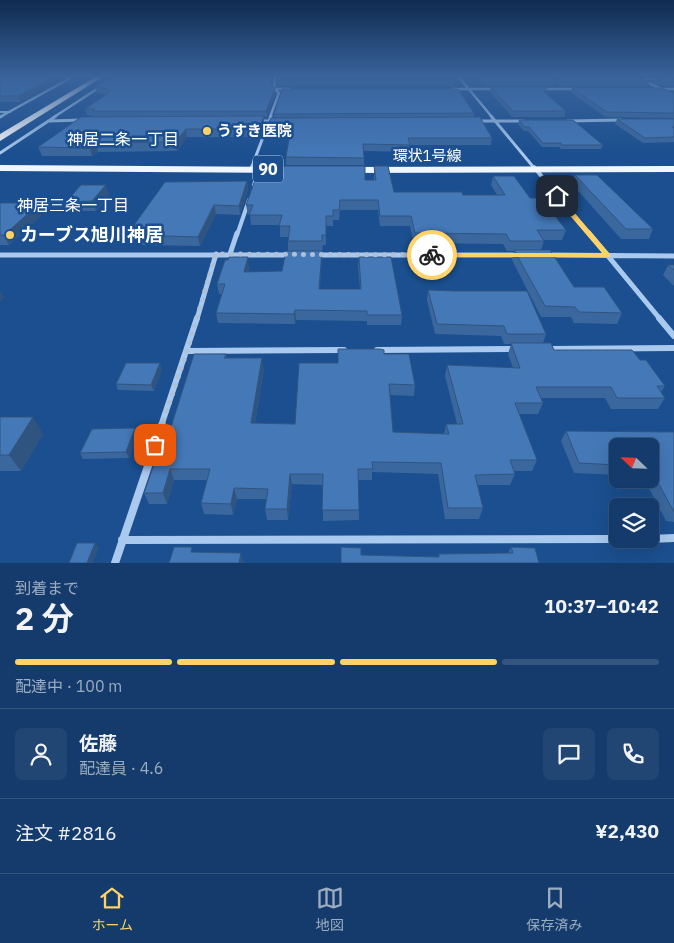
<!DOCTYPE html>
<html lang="ja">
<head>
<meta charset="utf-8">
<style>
	:root { --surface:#143b6b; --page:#214673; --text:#f1f3f6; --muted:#9dadc1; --line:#33557e; --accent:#ffd166 }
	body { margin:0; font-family:"IBM Plex Sans","Noto Sans JP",sans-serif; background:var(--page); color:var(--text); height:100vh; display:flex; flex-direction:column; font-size:19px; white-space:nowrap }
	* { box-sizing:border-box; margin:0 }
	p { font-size:16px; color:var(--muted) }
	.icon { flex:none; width:28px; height:28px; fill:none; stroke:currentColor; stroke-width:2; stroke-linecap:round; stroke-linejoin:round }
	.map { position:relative; height:563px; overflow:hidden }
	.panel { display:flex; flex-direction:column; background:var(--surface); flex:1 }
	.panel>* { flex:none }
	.needle { width:32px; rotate:293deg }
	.buttons { position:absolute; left:609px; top:438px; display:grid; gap:10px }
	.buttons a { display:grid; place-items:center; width:50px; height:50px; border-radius:8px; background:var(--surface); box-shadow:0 5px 20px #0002,0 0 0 1px var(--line); font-size:25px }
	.pin { position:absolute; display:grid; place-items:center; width:42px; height:42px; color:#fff; margin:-21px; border-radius:10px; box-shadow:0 2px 8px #0006 }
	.courier { position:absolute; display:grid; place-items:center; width:50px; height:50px; margin:-25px; border:4px solid #ffd166; border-radius:50%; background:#fff; color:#222; box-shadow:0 1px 6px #0007 }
	.overview em { font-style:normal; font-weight:700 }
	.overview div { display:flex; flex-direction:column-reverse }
	.overview { display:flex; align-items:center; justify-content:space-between; height:85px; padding:0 15px }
	h1 { font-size:32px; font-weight:700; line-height:38px }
	.bar { display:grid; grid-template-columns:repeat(4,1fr); gap:8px 5px; align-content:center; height:60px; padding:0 15px }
	.bar i { height:6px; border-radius:4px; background:var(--line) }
	.bar .active { background:var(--accent) }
	.bar p { grid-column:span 4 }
	.line { display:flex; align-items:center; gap:12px; padding:0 15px; border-top:1px solid var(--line) }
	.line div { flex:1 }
	.round { display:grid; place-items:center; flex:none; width:52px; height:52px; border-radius:8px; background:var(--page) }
	.dock { display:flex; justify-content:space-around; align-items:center; height:70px; border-top:1px solid var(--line); background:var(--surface); font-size:14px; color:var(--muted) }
	.dock a { display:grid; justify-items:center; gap:2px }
	.dock .active { color:var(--accent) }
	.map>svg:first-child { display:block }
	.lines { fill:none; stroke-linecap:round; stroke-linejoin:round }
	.lane { stroke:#a9c9ee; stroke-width:2 }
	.street-far5 { stroke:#a9c9ee; stroke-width:2.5 }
	.street-far4 { stroke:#a9c9ee; stroke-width:3 }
	.street-far3 { stroke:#a9c9ee; stroke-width:4 }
	.street-far2 { stroke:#a9c9ee; stroke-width:5 }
	.street-far1 { stroke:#a9c9ee; stroke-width:6 }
	.street { stroke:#a9c9ee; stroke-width:8 }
	.primary { fill:#f0f6ff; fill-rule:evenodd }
	.highway { fill:#fff; fill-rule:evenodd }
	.wall { fill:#3a679d }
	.shaded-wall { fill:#305480 }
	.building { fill:#4478b7; stroke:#305480 }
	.route { fill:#ffd166 }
	.done { stroke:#afc1d8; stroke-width:5; stroke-dasharray:0 9 }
	.poi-dot { fill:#ffd166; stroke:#1b4f8f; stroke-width:2 }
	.labels { text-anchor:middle; stroke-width:5; stroke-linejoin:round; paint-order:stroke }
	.far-poi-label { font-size:15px; font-weight:bold; fill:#fff; stroke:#1b4f8f; text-anchor:start }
	.far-street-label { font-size:15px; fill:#fff; stroke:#1b4f8f }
	.far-neighbourhood-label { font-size:16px; fill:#fff; stroke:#1b4f8f }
	.shield { fill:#1b4f8f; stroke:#bbcadd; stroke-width:1 }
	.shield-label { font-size:16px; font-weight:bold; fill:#fff }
	.poi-label { font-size:18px; font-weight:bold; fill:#fff; stroke:#1b4f8f; text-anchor:start }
</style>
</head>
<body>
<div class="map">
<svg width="674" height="563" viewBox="0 0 674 563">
	<rect width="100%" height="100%" fill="#1b4f8f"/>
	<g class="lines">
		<!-- lane -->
		<path class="lane" d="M670 76 674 78
			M640 79H659
			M0 112H10"/>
		<!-- street-far5 -->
		<path class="street-far5" d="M458 76 492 117
			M634 76 674 95
			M274 89H289
			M452 89H496
			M542 89H576
			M660 89H674
			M0 117 74 76
			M54 117 100 87
			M270 117 279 93 274 89 275 76"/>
		<!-- street-far4 -->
		<path class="street-far4" d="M491 116 535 169
			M0 117 2 116
			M49 121 81 120
			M257 121H276
			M475 121H524
			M567 121 621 120
			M0 153 56 116
			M251 169 271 116"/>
		<!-- street-far3 -->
		<path class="street-far3" d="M534 167 590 235
			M251 170 252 167
			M254 185 259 169
			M237 235 249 200"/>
		<!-- street-far2 -->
		<path class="street-far2" d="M589 233 660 319
			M230 254 237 233
			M0 255H291
			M317 255H519
			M547 255 674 256
			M197 319 216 254"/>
		<!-- street-far1 -->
		<path class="street-far1" d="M659 318 674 336
			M547 349 674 348
			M377 350 516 349
			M187 351 344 350
			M161 426 197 318"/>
		<!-- street -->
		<path class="street" d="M650 539 674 538
			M122 540 618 539
			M115 563 162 425"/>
		<!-- primary -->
		<path class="primary" d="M0 165 300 167 304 170 300 173 0 171Z
			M674 166V172L347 173 343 170 347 167Z"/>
		<!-- highway -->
		<path class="highway" d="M97 76H104L0 141V134Z"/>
	</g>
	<!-- wall -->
	<path class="wall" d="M0 76H68L21 102H0Z
		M271 76V85L275 88V94L267 117H264V124L261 134H250L248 137H187L177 151 98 152 92 156H42L38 147 93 116 87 115 85 109 107 94 97 93 95 87Z
		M475 76H637L649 82 648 86H561L555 82 552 86H484Z
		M655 78H674V86H662L654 82Z
		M277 80H454L453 86H277Z
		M491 87 547 92 546 94 566 111 564 117H512L490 92Z
		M572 88 674 93V118L605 117 570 92Z
		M474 113V117H274V114Z
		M271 118 492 138 491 145H410L409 152 364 151V165H286V157L290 134H268L267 127Z
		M617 119H674V142L643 143 615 124Z
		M519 120 603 145 601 149H561L559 147H542L528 131H524L518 124Z
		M374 166 394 192 463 195H497L491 185 493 176 530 198 566 230 562 240H543L544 241 541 250 574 287 622 313 617 324 574 323 571 317H541L512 260 514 251H507L503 244 414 243 410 226H380L378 210H340L339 220H333V226H326V245H323L322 251 320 289H360L358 266 359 257 402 315 401 325H367V321L296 320 295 324 218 323 216 313 222 294H219L217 284 249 266 248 272 282 271 288 251V237H280V225H251L250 215H248L246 205 365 180H374Z
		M575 175 653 229 649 239H621L572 184Z
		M247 181 248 189 240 215 216 214 200 246 137 245 134 235 136 232 134 225Z
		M109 194 96 211H70L66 202Z
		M0 203H40L44 213 9 245H0Z
		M668 265H674V286L663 275Z
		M428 290 546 334 543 343 554 350 640 360 665 386 661 392 665 398 658 409H611L605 398H541L543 403 538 414H519L537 460 532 471H513L515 474 510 485H478L483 508 479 519H445L438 474 372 472V480H358L359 510V520L323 521V485L292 484 288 520H267L265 509 267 499H237L233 515 204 514 201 503 207 480H174L167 504H149L144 493 170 430 226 354V358L264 369 255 423 295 424 338 363 384 354 415 385 414 396 390 395 393 432 444 434 446 424H457L445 376 447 365 513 368 508 354 511 344H504L501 336 435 334 427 300Z
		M162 369 154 391 118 390 116 384Z
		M0 417 43 434 21 471H0Z
		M566 431 674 432V522L666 521 644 479H650V446H618V475L574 473 561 441Z
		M138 434 129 458 83 459 80 453Z
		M511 547 539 563 361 555 438 557 439 554 508 553Z"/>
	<!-- shaded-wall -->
	<path class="shaded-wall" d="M56 76H68L21 102 18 96Z
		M275 88V94L267 117 266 111Z
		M264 116V124L261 134 260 126Z
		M249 126 250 134 248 137 247 129Z
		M186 129 187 137 177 151 175 142Z
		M95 143 98 152 92 156 90 148Z
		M247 181 248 189 240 215 239 206Z
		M106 185 109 194 96 211 92 201Z
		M40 203 44 213 9 245 4 235Z
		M214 205 216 214 200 246 198 237Z
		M322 251V260L319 299V289Z
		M248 257 249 266 245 281 244 272Z
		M0 291 4 297 0 302Z
		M295 310 296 320 295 324 294 314Z
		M262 358 264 369 253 434 251 423Z
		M160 363 162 369 154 391 151 385Z
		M33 417 43 434 21 471 9 455Z
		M135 428 138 434 129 458 126 452Z
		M170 469 174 480 167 504 163 493Z
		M290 474 292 484 288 520 287 509Z
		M234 488 237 499 233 515 231 504Z
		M95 543 99 548 93 563H87Z
		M241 553 244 563H239Z"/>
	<!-- building -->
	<path class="building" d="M0 76H56L18 96H0Z
		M113 76H271V84L275 88 266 111H92L95 109H85L113 90 95 87Z
		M277 76H451L454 80H277Z
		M480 76H637L649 82H563L556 78 553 82H485Z
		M655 78H674V82H664Z
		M491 87H548L544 92 566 111H513Z
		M572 88H662L674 93V113L607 112Z
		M282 89H458L474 113 274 114Z
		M264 116 260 126H249L247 129H186L175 142 95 143 90 148 38 147 81 117Z
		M480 117 492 138H408L410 145 363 144 364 158 286 157 291 127H267L271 118Z
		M617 119H674V127H672L674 128V137L645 138Z
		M519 120H573L603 145H562L561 143H543L529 127H525Z
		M284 166H365V180H376L374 166H388L394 192H462L463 195H505L493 176H514L530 198H541L566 230H537L544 241H510L506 234 415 233 411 216H380L378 200H340L339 210H333V216H326V235H322V241H288L290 226H279L282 215H249L253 205H246L255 180 265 174H282Z
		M575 175H597L653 229H626Z
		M247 181 239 206 214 205 198 237 134 235 141 225H134L165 182Z
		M81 185H106L92 201 66 202Z
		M0 203H40L4 235H0Z
		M514 250H550L574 287H604L622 313 579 312 575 307 545 306Z
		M286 251H322L319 289H361L359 257H391L402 315H367V311L295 310 294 314 216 313 225 284H217L225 260H228L229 257H248L244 272 282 271Z
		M668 265H674V270Z
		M428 290 454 291H527L546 334H507L504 326 437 324Z
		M511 343H551L554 350H632L640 360H646L665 386H657L665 398H617L611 387H536L543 403H515L537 460H510L515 474 475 475 483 508H448L441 463 372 462 373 469H358L359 510H322L323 474H290L287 509H265L268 489 234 488 231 504 201 503 210 469H170L163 493H144L166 430H170L194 354H226L224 358H262L251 423 295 424 299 363H338V349H380L384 350V354H409L415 385 389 384 393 432 449 434 446 424H463L447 365 520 368Z
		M126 363H160L151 385 116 384Z
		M0 417H33L9 455H0Z
		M135 428 126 452 80 453 92 429Z
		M566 431 674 432V512L650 468V446H618V465L579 463Z
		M77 543H95L87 563H69Z
		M174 547H192L191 552 241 553 239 563H169Z
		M341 547 361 548V555L439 557V554L513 553 511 547 535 548 539 563H341Z"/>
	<!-- sky -->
	<linearGradient id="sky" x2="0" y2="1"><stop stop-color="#0f2b4f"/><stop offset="0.49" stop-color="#39639b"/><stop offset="1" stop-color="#39639b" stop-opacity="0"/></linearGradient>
	<rect width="674" height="155" fill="url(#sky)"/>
	<!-- route -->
	<path class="route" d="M555 195H559L610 254V257H432L428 255 432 253H602L555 198Z"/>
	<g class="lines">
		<!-- done -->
		<path class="done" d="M155 445 187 351 216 254 432 255"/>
	</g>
	<!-- markers -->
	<g class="poi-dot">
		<circle cx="207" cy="131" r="5"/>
		<circle cx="10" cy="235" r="5"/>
	</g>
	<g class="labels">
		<!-- far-poi labels -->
		<g class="far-poi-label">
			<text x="217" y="136">うすき医院</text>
		</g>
		<!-- far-street labels -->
		<g class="far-street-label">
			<text x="427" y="161">環状1号線</text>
		</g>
		<!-- far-neighbourhood labels -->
		<g class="far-neighbourhood-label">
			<text x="123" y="145">神居二条一丁目</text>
			<text x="73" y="211">神居三条一丁目</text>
		</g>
		<!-- shield labels -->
		<rect class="shield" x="253" y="155.5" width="30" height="27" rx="4"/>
		<g class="shield-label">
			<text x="268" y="175">90</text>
		</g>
		<!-- poi labels -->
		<g class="poi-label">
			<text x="20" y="241">カーブス旭川神居</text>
		</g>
	</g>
</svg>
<div class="buttons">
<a><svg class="needle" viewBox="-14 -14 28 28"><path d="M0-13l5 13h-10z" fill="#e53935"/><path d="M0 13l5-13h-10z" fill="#9dadc1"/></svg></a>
<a><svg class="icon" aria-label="layers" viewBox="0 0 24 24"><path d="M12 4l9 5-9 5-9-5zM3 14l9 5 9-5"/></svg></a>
</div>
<div class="pin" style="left:155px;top:445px;background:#ea580c"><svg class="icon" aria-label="bag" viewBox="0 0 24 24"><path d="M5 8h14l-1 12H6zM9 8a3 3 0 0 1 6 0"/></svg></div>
<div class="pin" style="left:557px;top:196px;background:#1f2937"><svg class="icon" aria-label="home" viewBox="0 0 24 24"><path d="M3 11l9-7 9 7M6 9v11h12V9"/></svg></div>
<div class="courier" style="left:432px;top:255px"><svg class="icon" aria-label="bike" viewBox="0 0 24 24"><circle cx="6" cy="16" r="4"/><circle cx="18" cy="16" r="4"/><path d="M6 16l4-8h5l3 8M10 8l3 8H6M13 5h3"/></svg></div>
</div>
<section class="panel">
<div class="overview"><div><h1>2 分</h1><p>到着まで</p></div><em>10:37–10:42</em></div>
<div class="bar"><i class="active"></i><i class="active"></i><i class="active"></i><i></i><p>配達中 · 100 m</p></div>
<div class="line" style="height:90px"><a class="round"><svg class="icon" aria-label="person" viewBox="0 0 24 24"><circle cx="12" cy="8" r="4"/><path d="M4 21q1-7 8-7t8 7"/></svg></a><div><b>佐藤</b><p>配達員 · 4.6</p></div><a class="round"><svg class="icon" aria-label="chat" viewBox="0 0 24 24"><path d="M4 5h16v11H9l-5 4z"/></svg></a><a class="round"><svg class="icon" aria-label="phone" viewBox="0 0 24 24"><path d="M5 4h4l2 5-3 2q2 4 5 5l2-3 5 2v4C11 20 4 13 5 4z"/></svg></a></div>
<div class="line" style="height:65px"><div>注文 #2816</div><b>¥2,430</b></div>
</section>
<nav class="dock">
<a class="active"><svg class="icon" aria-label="home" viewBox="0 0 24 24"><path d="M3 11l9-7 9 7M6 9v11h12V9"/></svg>ホーム</a>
<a><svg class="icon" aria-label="map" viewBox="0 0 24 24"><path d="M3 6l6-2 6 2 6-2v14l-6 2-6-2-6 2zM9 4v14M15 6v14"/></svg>地図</a>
<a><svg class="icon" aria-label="saved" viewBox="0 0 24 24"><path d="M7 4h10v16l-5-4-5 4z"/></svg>保存済み</a>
</nav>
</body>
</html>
